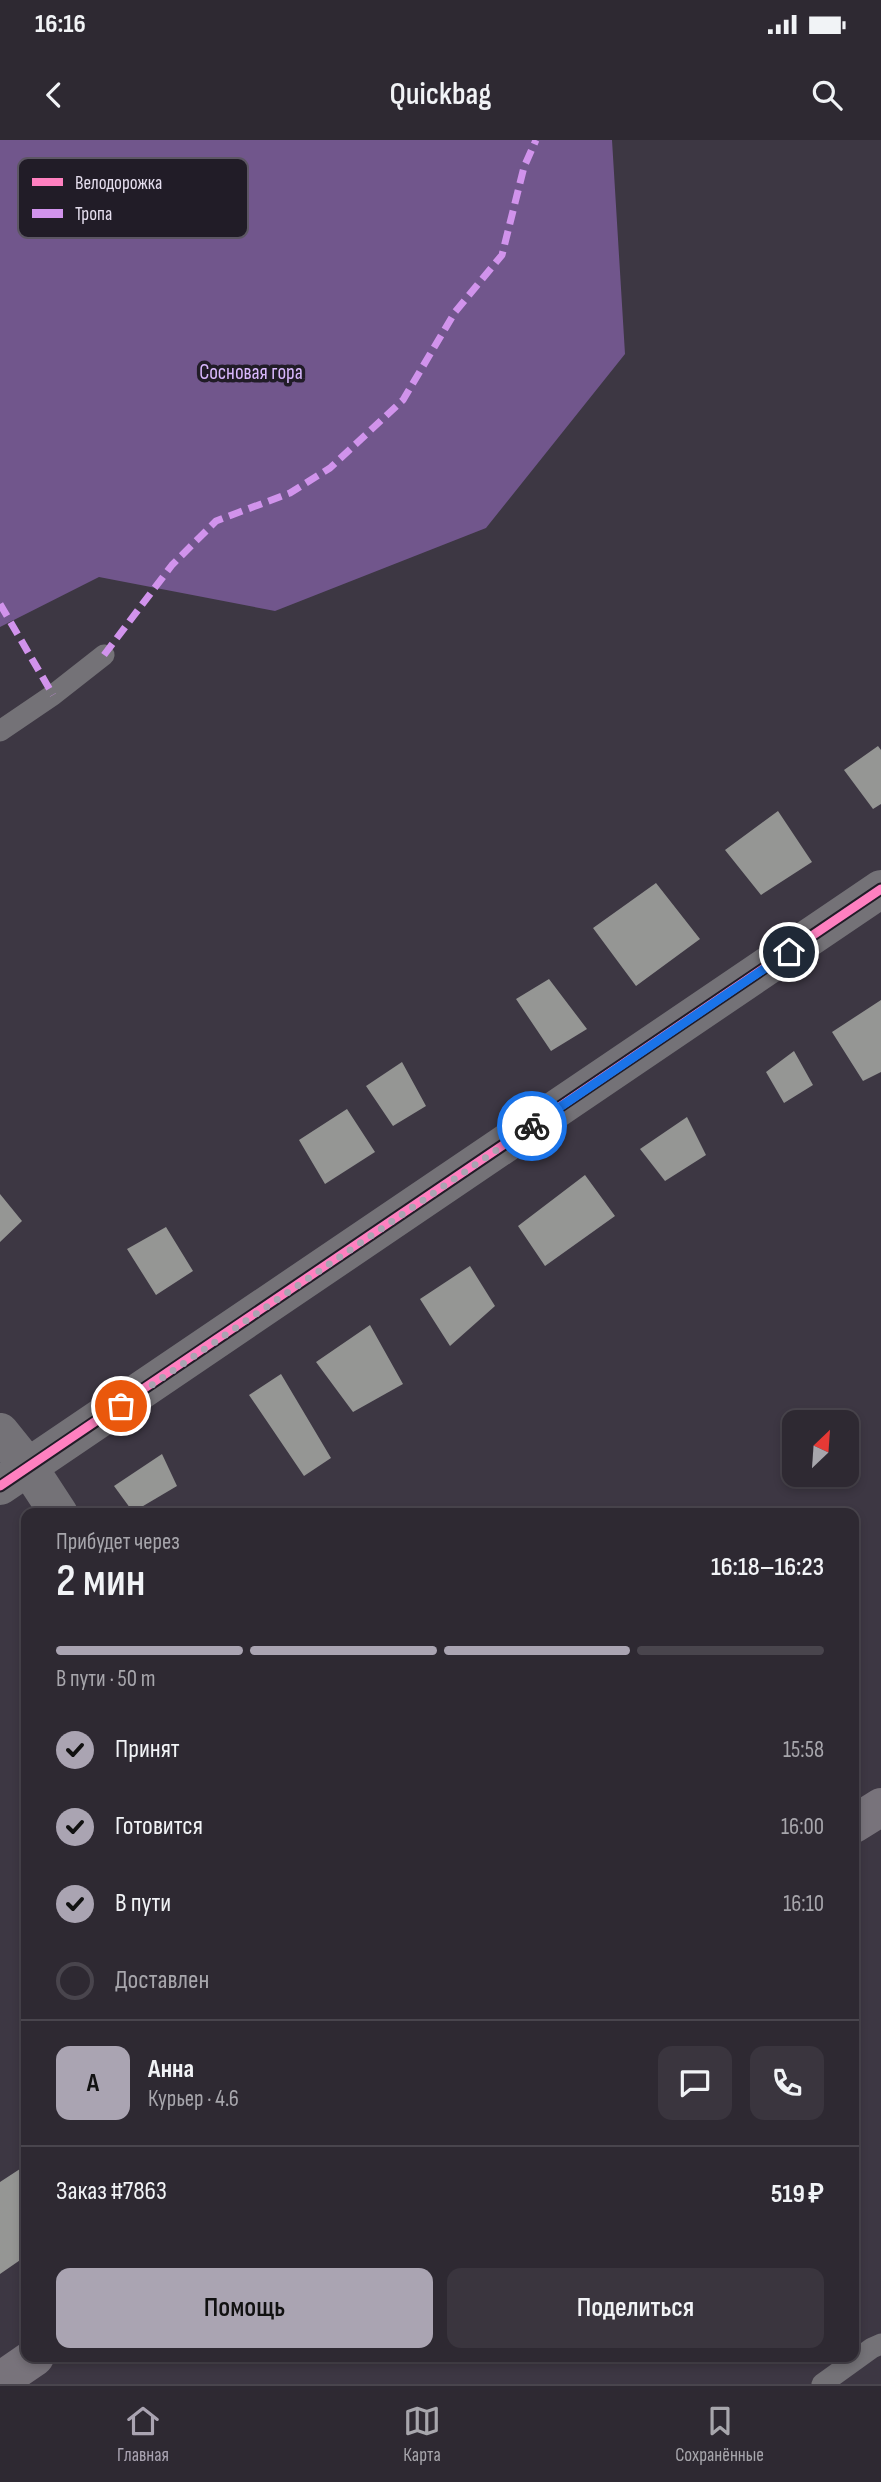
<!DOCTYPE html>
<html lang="ru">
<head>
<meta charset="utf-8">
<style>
	:root { --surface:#2e2932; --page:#3a353e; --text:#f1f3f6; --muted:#a7a6ac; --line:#49454d; --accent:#aaa4b2 }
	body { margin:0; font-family:"Sofia Sans Condensed",sans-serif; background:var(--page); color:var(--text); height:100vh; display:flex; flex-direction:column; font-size:26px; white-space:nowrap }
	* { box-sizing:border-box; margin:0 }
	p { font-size:23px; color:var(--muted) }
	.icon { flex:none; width:38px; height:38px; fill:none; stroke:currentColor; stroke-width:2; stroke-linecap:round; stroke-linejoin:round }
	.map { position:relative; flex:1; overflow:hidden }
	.side { position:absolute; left:21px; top:1368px; width:838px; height:854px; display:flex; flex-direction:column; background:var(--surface); border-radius:14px; box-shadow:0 4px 10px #0003,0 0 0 2px var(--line) }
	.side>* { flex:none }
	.needle { width:46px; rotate:25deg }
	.controls { position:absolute; left:782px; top:1270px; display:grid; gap:14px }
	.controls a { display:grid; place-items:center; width:77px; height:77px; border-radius:14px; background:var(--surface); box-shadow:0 4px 10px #0003,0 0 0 2px var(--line); font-size:35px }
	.pin { position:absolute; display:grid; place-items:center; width:60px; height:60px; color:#fff; margin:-30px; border:4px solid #fff; border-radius:50%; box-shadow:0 2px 7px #0007 }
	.courier { position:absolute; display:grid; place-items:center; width:70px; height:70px; margin:-35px; border:5px solid #1a73e8; border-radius:50%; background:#fff; color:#222; box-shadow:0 2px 9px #0007 }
	.overview em { font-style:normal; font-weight:600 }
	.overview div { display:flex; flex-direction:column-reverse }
	.overview { display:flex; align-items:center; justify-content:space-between; height:119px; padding:0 35px }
	h1 { font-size:46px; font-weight:600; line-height:52px }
	.bar { display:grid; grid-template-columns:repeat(4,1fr); gap:10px 7px; align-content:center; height:84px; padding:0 35px }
	.bar i { height:9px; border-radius:5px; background:var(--line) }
	.bar .selected { background:var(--accent) }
	.bar p { grid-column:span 4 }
	.line { display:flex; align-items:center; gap:18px; padding:0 35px; border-top:2px solid var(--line) }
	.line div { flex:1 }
	.round { display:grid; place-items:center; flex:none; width:74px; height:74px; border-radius:14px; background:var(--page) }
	ol { padding:0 35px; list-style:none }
	li { display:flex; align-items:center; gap:21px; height:77px }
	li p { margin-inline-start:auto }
	li .icon { padding:7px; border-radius:50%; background:var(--accent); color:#111; stroke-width:4 }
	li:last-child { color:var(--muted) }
	li i { width:38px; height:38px; border:4px solid var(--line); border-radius:50% }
	.cta { display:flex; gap:14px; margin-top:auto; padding:14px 35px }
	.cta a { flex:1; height:80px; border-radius:14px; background:var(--accent); color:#111; font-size:28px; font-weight:600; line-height:80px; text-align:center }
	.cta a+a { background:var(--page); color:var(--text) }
	.status { display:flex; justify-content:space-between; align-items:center; height:49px; padding:0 35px; background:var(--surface); direction:ltr }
	.status svg { height:19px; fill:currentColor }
	header { display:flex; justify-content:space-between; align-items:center; height:91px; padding:0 35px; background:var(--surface); font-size:32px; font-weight:600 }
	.tabs { display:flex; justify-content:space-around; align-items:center; height:98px; border-top:2px solid var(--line); background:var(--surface); font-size:19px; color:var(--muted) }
	.tabs a { display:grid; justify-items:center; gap:4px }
	.tabs .selected { color:var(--accent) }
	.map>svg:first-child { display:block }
	.forest { fill:#71568c }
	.building { fill:#959694 }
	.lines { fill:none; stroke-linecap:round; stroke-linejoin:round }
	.lane { stroke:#747277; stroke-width:21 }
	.street { stroke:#747277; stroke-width:38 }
	.secondary { stroke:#78737b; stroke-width:38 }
	.quiet { stroke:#d193ec; stroke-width:7; stroke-dasharray:14 7; stroke-linecap:butt }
	.cycleway-casing { stroke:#211c27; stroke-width:13 }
	.cycleway { stroke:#ff80c0; stroke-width:9 }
	.done { stroke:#aaa4b2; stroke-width:7; stroke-dasharray:0 12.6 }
	.route { stroke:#1a73e8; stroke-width:9 }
	.labels { text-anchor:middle; stroke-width:7; stroke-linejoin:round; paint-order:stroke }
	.park-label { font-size:21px; fill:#d8b7fc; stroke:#211c27 }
	.key { fill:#211c27; stroke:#5c5663; stroke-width:2 }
	.key-label { font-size:19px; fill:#e5deee }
</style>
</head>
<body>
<div class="status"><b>16:16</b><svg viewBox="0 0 49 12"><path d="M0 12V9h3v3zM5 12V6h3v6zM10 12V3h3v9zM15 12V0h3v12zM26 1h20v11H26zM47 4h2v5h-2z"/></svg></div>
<header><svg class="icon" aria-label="back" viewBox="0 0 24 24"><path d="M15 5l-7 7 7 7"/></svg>Quickbag<svg class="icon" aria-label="search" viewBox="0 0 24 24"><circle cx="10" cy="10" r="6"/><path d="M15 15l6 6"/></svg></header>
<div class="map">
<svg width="881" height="2244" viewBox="0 0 881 2244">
	<rect width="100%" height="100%" fill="#3d3743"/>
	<!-- forest -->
	<path class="forest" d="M0 0H612L625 214 486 388 275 471 99 437 0 487Z"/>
	<!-- building -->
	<path class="building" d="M878 606 881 610V664L873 669 844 630Z
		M778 671 812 722 761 755 725 710Z
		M656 743 700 799 636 846 593 788Z
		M549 839 587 889 551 911 516 859Z
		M881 860V932L863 941 832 892Z
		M794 911 813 945 784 963 766 932Z
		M402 922 426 966 393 986 366 946Z
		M347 969 375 1012 325 1044 299 1000Z
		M687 977 706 1015 665 1041 640 1009Z
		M585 1035 615 1076 545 1126 518 1086Z
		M0 1054 22 1081 0 1102Z
		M166 1087 193 1131 156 1155 127 1109Z
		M470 1126 495 1166 450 1206 420 1159Z
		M370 1185 403 1244 353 1272 316 1222Z
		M281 1234 331 1318 304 1336 249 1255Z
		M162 1314 177 1346 133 1372 114 1346Z
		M26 2025V2116L0 2134V2042Z"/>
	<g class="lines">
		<!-- lane -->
		<path class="lane" d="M0 591 53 555 104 515
			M822 2244 872 2208 881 2204"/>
		<!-- street -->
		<path class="street" d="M0 1292 29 1328 59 1374
			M0 1346 881 749"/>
		<!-- secondary -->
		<path class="secondary" d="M854 1684 881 1667
			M0 2241 35 2217"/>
		<!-- quiet -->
		<path class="quiet" d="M0 464 53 555
			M104 515 172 425 216 381 290 353 330 328 403 260 455 172 502 115 524 27 536 0"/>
		<defs>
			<path id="cycleway" d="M0 1346 881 749"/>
		</defs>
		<!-- cycleway casing -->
		<use href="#cycleway" class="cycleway-casing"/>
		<!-- cycleway -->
		<use href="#cycleway" class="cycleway"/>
	</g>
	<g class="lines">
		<!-- done -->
		<path class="done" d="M121 1266 532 986"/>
		<!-- route -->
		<path class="route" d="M532 986 789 812"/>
	</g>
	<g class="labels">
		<!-- park labels -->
		<g class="park-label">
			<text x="251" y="239">Сосновая гора</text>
		</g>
	</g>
	<!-- legend -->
	<rect x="18" y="18" width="230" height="80" rx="10" class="key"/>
	<rect x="32" y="38" width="31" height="8" fill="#ff80c0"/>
	<rect x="32" y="69" width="31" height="9" fill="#d193ec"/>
	<g class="key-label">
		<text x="75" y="49">Велодорожка</text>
		<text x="75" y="80">Тропа</text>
	</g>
</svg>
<div class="controls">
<a><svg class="needle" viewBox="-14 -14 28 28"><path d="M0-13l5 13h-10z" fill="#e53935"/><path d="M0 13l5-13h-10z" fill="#a7a6ac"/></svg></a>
</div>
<div class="pin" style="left:121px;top:1266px;background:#ea580c"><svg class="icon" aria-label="bag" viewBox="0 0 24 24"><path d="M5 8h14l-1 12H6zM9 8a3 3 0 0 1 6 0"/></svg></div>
<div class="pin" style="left:789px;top:812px;background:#1f2937"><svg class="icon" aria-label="home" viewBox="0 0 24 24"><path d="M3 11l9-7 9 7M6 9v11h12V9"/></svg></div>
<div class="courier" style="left:532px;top:986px"><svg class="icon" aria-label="bike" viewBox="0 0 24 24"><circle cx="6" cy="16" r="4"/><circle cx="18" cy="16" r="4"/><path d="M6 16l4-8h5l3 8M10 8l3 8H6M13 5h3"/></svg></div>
<section class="side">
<div class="overview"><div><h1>2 мин</h1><p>Прибудет через</p></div><em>16:18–16:23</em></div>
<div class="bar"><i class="selected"></i><i class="selected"></i><i class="selected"></i><i></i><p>В пути · 50 m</p></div>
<ol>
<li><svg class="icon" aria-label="check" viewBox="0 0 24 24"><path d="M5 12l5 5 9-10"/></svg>Принят<p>15:58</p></li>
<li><svg class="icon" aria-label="check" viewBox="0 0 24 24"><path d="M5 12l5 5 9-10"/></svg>Готовится<p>16:00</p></li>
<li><svg class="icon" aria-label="check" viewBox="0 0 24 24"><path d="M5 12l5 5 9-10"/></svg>В пути<p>16:10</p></li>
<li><i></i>Доставлен</li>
</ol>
<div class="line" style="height:126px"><b class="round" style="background:var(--accent);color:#111">А</b><div><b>Анна</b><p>Курьер · 4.6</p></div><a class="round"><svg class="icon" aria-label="chat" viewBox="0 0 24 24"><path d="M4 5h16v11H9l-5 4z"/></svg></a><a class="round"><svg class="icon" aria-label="phone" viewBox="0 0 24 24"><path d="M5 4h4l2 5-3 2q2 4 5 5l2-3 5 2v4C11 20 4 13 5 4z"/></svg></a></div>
<div class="line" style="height:91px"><div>Заказ #7863</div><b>519 ₽</b></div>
<div class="cta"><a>Помощь</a><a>Поделиться</a></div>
</section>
</div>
<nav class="tabs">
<a class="selected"><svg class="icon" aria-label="home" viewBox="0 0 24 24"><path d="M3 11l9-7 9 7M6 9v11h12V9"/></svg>Главная</a>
<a><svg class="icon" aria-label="map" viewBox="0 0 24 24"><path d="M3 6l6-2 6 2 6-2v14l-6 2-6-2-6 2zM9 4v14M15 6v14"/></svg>Карта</a>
<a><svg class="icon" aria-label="saved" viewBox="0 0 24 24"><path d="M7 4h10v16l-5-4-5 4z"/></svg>Сохранённые</a>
</nav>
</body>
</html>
